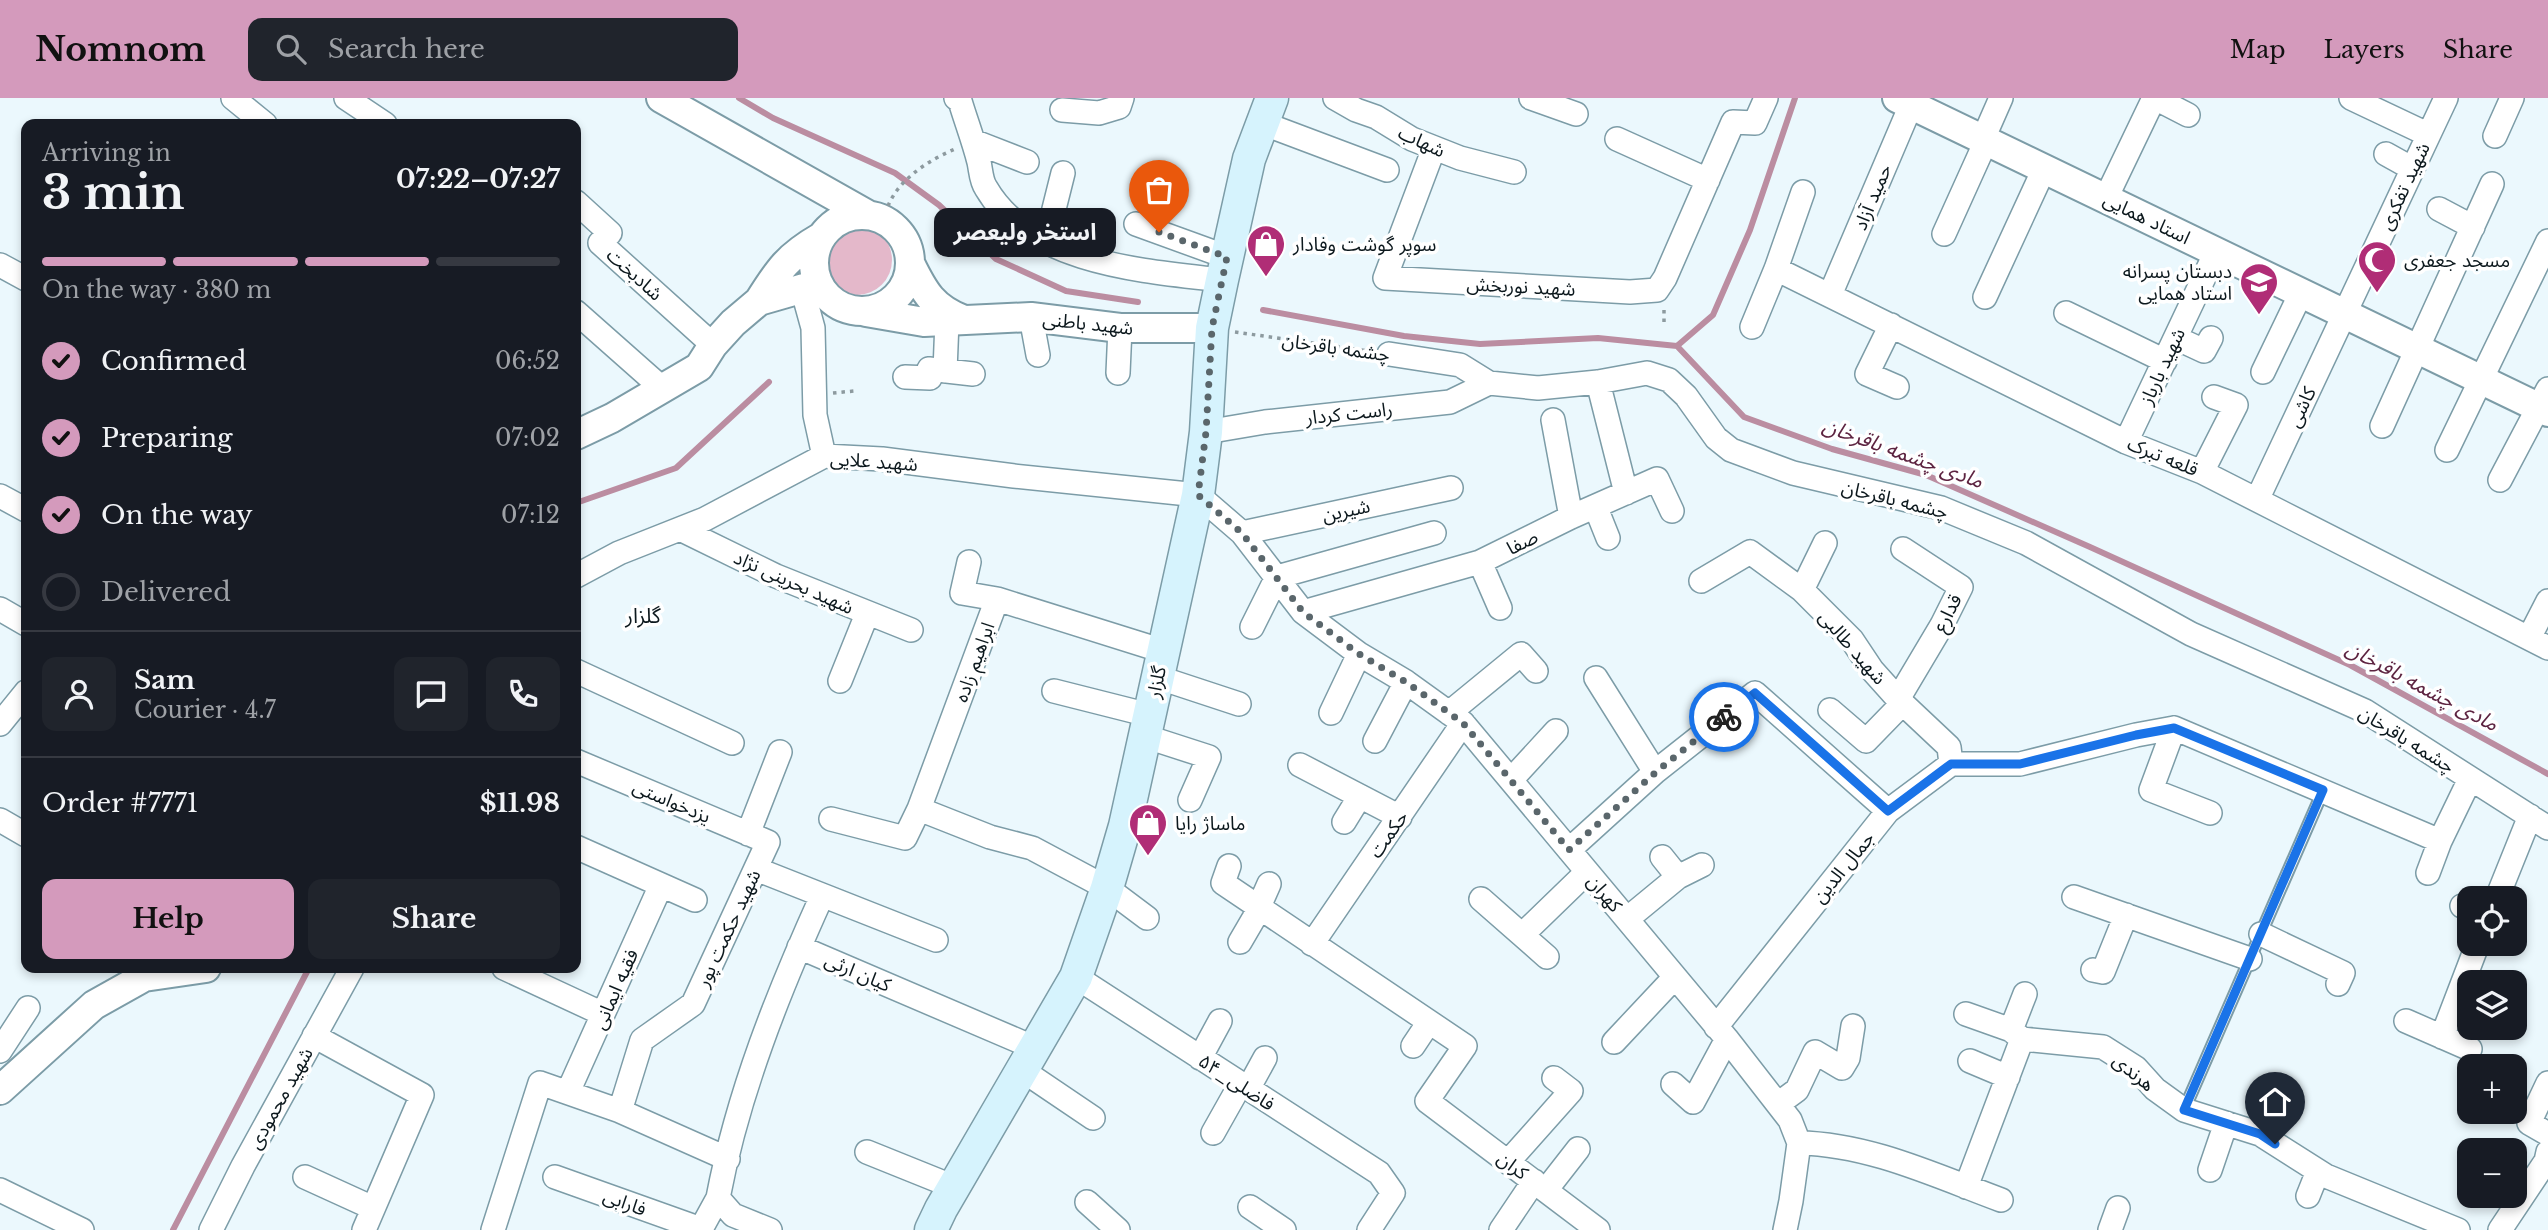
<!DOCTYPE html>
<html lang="en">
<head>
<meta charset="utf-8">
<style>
	:root { --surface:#171b24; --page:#20242c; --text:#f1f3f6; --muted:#9ea1a6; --line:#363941; --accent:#d49abc }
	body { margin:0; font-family:"Libre Baskerville","Noto Sans Arabic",serif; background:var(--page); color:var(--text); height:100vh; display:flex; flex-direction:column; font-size:26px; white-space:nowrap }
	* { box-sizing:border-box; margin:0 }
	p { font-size:23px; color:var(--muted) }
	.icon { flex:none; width:38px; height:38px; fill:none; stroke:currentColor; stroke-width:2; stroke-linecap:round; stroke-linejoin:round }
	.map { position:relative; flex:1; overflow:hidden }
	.drawer { position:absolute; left:21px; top:21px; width:560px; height:854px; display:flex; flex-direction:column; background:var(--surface); border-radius:14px; box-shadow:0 4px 10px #0003 }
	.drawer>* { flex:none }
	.tools { position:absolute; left:2457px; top:788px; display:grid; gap:14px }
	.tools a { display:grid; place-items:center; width:70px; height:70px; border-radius:14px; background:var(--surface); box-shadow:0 4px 10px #0003; font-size:35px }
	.pin { position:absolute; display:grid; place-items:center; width:60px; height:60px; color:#fff; margin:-72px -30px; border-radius:50% 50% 50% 0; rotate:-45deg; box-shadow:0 0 7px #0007 }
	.pin .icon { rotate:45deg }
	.courier { position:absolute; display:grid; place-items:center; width:70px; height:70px; margin:-35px; border:5px solid #1a73e8; border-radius:50%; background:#fff; color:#222; box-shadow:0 2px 9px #0007 }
	.bubble { position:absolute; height:49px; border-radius:14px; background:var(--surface); box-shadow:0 4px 10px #0003; font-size:23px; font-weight:700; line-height:49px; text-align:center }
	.headline em { font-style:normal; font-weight:700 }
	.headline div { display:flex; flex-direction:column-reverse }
	.headline { display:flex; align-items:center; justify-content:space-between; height:119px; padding:0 21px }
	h1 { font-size:46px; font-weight:700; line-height:52px }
	.bar { display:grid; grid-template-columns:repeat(4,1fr); gap:10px 7px; align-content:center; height:84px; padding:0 21px }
	.bar i { height:9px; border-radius:5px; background:var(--line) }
	.bar .active { background:var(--accent) }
	.bar p { grid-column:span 4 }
	.line { display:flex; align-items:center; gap:18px; padding:0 21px; border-top:2px solid var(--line) }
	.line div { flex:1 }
	.round { display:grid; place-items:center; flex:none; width:74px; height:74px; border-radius:14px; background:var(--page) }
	ol { padding:0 21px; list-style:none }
	li { display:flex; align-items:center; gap:21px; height:77px }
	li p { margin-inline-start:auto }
	li .icon { padding:7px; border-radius:50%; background:var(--accent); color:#111; stroke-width:4 }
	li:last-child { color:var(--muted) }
	li i { width:38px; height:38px; border:4px solid var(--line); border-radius:50% }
	.primary-button { display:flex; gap:14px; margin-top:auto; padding:14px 21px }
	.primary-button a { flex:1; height:80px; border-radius:14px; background:var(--accent); color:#111; font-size:28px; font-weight:700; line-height:80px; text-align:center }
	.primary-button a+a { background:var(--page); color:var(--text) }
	header { display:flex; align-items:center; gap:42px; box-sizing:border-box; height:98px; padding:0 35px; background:var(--accent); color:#111 }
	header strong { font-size:33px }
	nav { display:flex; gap:38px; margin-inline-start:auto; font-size:24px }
	.search { width:490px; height:63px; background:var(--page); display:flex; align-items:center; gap:18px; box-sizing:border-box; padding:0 24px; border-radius:14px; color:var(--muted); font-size:26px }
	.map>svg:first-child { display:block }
	.green { fill:#e4b8ca }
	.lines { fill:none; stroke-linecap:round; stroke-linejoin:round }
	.stream { stroke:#bb8da1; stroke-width:6 }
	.service-casing { stroke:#7c9ca7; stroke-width:14 }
	.minor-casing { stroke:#7c9ca7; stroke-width:26 }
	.tertiary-casing { stroke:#7c9ca7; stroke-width:32 }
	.secondary-casing { stroke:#7c9ca7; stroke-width:35 }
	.path { stroke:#8d9a9f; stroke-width:3.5; stroke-dasharray:3.5 5; stroke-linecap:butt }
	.service { stroke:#fff; stroke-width:10 }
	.minor { stroke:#fff; stroke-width:23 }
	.tertiary { stroke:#fff; stroke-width:28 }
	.secondary { stroke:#d6f3fd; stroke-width:32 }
	.done { stroke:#5a666b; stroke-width:7; stroke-dasharray:0 12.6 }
	.route { stroke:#1a73e8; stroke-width:9 }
	.labels { text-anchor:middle; stroke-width:7; stroke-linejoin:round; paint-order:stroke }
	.street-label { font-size:19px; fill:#0c181d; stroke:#fff }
	.poi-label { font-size:19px; fill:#0c181d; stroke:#fff; text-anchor:start }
	.water-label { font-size:21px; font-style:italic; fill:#5d2441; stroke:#fff }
	.neighbourhood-label { font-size:21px; fill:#0c181d; stroke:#fff }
</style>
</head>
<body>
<header>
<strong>Nomnom</strong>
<div class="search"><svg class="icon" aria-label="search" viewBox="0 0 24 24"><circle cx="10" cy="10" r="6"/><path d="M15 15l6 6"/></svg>Search here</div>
<nav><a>Map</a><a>Layers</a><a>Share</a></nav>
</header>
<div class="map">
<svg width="2548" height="1132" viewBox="0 0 2548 1132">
	<rect width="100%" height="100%" fill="#ebf8fd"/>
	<!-- green -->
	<path class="green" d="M822 162a35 35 0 1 1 70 0a35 35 0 1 1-70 0Z"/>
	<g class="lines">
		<!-- stream -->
		<path class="stream" d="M739 0 773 20 895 75 939 107 996 161 1066 193 1138 204
			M1263 212 1404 238 1480 246 1598 240 1677 248 1744 319 1832 351 1926 377 2090 449 2350 567 2548 676
			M1677 248 1713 217 1750 132 1795 0
			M576 405 676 370 769 284
			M173 1132 309 870"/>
		<defs>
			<path id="service" d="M2184 1012 2323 693"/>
			<path id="minor" d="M233 0 265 26
				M346 0 385 26
				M956 0 960 3C966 23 974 44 979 64 981 73 981 83 986 90 1030 166 1144 173 1222 182
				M1335 0 1356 12 1376 19 1412 41 1460 60 1514 74
				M1531 0 1576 16
				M2155 0 2188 17
				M2351 0 2427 36
				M1062 12 1099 15 1119 9 1122 0
				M1262 25 1387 72
				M2495 38 2512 0
				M1617 41 1708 82
				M1983 41 2001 0
				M973 43 1027 64
				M1434 50 1385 180 1630 194 1657 192 1665 180 1733 24 1755 25 1766 0
				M2386 56 2413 71
				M2106 100 2154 0
				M576 104 610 135 600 145 713 247
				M2439 111 2473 129
				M1136 126 1227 159
				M1944 136 1986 43
				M1046 143 1063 75
				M0 167 26 181
				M1776 171 2126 344 2202 374 2548 550
				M802 190 813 230 815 317 824 358
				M1830 197 1914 0
				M1985 199 2044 71
				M576 214 663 291
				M2066 215 2165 263
				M1031 219 1038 257
				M1891 227 1867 276 1897 289
				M1752 229 1776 171 1803 94
				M2176 240 2204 253 2211 240
				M1389 256 1460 267 1489 285 1538 290 1598 284 1647 275 1669 282 1686 298 1716 340 1731 352 1793 375 1941 410 2026 445 2191 536 2365 613 2548 730
				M945 273 947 223
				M2263 274 2301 195
				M1118 275 1120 230
				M905 279 930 280 929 271 973 276
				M1598 284 1626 395
				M1553 322 1571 419
				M2382 328 2492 86
				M1206 334 1265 324 1450 304 1489 285
				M2126 344 2216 154
				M2447 352 2548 143
				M2202 374 2236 307 2214 299
				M2500 382 2548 291
				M0 398 26 412
				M2257 402 2446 0
				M1596 410 1608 440
				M680 431 776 478 911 532
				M1242 435 1451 390
				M969 464 962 495 997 501
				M1480 464 1500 510
				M576 478 619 455 705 421 824 358 882 361 1014 378 1198 397 1242 435 1303 514 1359 556 1406 584 1463 625 1727 941 1790 1022 1799 1045 1791 1103 1785 1132
				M1701 483 1750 454 1802 492 1852 542 1872 572 1898 601 1949 649 1951 666
				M1802 492 1825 445
				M0 511 26 526
				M1303 514 1480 464 1571 419 1657 381 1672 413
				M1252 529 1277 479 1434 435
				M2529 540 2548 503
				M576 573 732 645
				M1157 579 1239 606
				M1596 580 1655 674
				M840 583 867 516
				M1054 593 1149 617
				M1898 601 1942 527 1961 489 1903 451
				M1830 612 1866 643 1903 605
				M1331 615 1359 556
				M1449 615 1521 556 1536 573
				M0 626 26 594
				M2174 630 2151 692 2210 715
				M1144 638 1209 659 1190 702
				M1375 643 1406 584
				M576 663 768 744 693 906 642 942 620 1013
				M1300 667 1400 719
				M1511 682 1556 633
				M831 721 905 740 919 711
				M0 722 26 737
				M1344 724 1360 698
				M748 736 780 654
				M576 749 695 802
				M1569 752 1655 674 1755 595 1888 713
				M1662 759 1678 779
				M1229 768 1223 785 1465 948 1427 1003 1598 1132
				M756 771 936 842
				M2428 775 2440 743 2470 681
				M2074 799 2250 861
				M2497 800 2530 718
				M1481 801 1547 859
				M2462 808 2469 811
				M1147 820 1107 790 1032 750 990 739 919 711 997 501 1163 553
				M1627 821 1678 779 1702 767
				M2261 836 2343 875 2338 886
				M1522 837 1587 774
				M1240 844 1254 820 1269 786
				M1312 846 1463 625
				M799 849 1035 950
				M504 870 603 916
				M2093 872 2103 874 2126 817
				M1076 879 1379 1075 1393 1095 1369 1132
				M1966 916 2011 932 2022 941
				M2406 923 2470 951
				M1716 929 1888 713 1951 666H2020L2136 637 2174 630 2440 743
				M2011 932 2025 896
				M314 938 422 997 364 1132
				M2442 939 2478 845
				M2022 941 2103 949 2136 970 2155 991 2184 1012 2260 1036 2326 1078 2458 1132
				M1614 944 1675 879
				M1413 948 1429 924
				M0 953 28 910
				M1200 960 1220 923
				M1970 963 2008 979
				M1022 972 1093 1020
				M2548 985 2529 1025 2548 1036
				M1673 986 1693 1004 1727 941
				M1248 991 1265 960
				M568 994 661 787
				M1778 1006 1797 992 1815 954 1842 970 1848 960 1853 928
				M1213 1035 1240 987
				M1799 1045C1869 1046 1936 1078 2001 1102
				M867 1054 954 1089
				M1508 1064 1571 993 1554 980
				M2210 1072 2226 1025
				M305 1079 373 1110
				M555 1079 701 1131 718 1100
				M1966 1089 2022 941
				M0 1092 82 1132
				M1546 1092 1578 1051
				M2308 1098 2318 1073
				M1087 1104 1118 1132
				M1250 1109 1284 1132
				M211 1132 243 1068 352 870
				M493 1132 540 985 620 1013 728 1061
				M770 1132 733 1117 718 1100C738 995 778 895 822 798
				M1501 1132 1534 1083
				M2110 1132 2118 1110
				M2500 1132 2546 1063 2548 1054"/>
			<path id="tertiary" d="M661 0 868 117
				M1897 0 2548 314
				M814 165a48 48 0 1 1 96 0a48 48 0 1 1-96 0Z
				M910 165C924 194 933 210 964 222
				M759 203C779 171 788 158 821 139
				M866 214 924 224 1031 219 1120 230H1212
				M576 337 612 320 699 269 713 247 733 225 759 203 818 186
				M0 992 94 907 144 879 206 870"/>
			<path id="secondary" d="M931 1132 941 1111 1076 879 1107 790 1125 728 1198 397 1206 334 1212 230 1222 182 1249 61 1272 0"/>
		</defs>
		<!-- service casing -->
		<use href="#service" class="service-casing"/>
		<!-- minor casing -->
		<use href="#minor" class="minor-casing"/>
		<!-- tertiary casing -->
		<use href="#tertiary" class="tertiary-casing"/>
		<!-- secondary casing -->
		<use href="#secondary" class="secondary-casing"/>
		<!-- path -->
		<path class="path" d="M888 108C899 81 929 62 955 51
			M1664 224V209
			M1235 234 1369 253
			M833 295 854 293"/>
		<!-- service -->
		<use href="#service" class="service"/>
		<!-- minor -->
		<use href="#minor" class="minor"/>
		<!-- tertiary -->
		<use href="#tertiary" class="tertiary"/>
		<!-- secondary -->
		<use href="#secondary" class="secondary"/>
	</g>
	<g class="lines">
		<!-- done -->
		<path class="done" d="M1159 134 1227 159 1212 230 1206 334 1198 397 1242 435 1303 514 1359 556 1406 584 1463 625 1569 752 1656 674 1724 619"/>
		<!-- route -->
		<path class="route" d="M1724 619 1755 595 1888 713 1951 666H2020L2136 637 2174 630 2323 692 2184 1012 2260 1036 2275 1046"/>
	</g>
	<!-- icons -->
	<defs>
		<symbol id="shop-pin" viewBox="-11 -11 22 30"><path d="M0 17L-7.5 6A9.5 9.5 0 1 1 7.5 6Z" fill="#b02d76" stroke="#fff"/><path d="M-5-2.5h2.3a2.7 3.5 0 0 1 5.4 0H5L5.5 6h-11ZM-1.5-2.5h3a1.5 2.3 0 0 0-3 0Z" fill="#fff"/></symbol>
		<symbol id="mosque-pin" viewBox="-11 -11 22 30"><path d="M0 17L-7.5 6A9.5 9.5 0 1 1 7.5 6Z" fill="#b02d76" stroke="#fff"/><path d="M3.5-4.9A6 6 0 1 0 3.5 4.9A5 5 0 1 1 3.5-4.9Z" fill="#fff"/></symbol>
		<symbol id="school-pin" viewBox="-11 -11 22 30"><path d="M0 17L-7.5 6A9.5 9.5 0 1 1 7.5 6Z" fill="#b02d76" stroke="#fff"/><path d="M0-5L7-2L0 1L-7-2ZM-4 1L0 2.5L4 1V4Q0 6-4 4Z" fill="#fff"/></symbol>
	</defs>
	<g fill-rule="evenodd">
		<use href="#shop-pin" x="1244" y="124" width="44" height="60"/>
		<use href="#mosque-pin" x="2355" y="140" width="44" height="60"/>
		<use href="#school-pin" x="2237" y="162" width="44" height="60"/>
		<use href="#shop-pin" x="1126" y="703" width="44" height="60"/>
	</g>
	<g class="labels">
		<!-- street labels -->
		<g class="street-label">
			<text transform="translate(1422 43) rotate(25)" y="7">شهاب</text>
			<text transform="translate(2404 88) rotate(-65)" y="7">شهید تفکری</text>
			<text transform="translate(1872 99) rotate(-67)" y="7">حمید آزاد</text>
			<text transform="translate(2147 120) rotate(26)" y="7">استاد همایی</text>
			<text transform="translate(635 176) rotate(42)" y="7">شادبخت</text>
			<text transform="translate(1521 188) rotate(3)" y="7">شهید نوربخش</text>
			<text transform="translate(1088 225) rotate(6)" y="7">شهید باطنی</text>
			<text transform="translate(1336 249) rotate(8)" y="7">چشمه باقرخان</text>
			<text transform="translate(2162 268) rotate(-65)" y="7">شهید بارباز</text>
			<text transform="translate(2301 309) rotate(-65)" y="7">کاشی</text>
			<text transform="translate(1349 315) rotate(-6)" y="7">راست کردار</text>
			<text transform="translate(2163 358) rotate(22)" y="7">قلعه تبرک</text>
			<text transform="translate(874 363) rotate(4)" y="7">شهید علایی</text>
			<text transform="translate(1895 401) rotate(14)" y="7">چشمه باقرخان</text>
			<text transform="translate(1346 412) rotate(-12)" y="7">شیرین</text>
			<text transform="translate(1522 444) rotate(-27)" y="7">صفا</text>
			<text transform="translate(794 484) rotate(24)" y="7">شهید بحرینی نژاد</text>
			<text transform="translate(1947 515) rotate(-63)" y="7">قدارع</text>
			<text transform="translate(1853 549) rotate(49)" y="7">شهید طالبی</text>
			<text transform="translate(974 564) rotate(-70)" y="7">ابراهیم زاده</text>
			<text transform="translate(1156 584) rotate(-78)" y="7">گلزار</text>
			<text transform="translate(2407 641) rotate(32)" y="7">چشمه باقرخان</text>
			<text transform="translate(672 703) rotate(23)" y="7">یزدخواستی</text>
			<text transform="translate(1388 736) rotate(-55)" y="7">حکمت</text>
			<text transform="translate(1843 769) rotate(-51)" y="7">جمال الدین</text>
			<text transform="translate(1605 795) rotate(50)" y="7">کهران</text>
			<text transform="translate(728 830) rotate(-65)" y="7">شهید حکمت پور</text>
			<text transform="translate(858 874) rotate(23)" y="7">کیان ارثی</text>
			<text transform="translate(615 891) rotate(-66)" y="7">فقیه ایمانی</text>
			<text transform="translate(2134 974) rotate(39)" y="7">هرندی</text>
			<text transform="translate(1237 984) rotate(33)" y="7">۵۴_فاضلی</text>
			<text transform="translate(280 1000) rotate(-61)" y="7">شهید محمودی</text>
			<text transform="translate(1513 1067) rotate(37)" y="7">کران</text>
			<text transform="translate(625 1104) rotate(20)" y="7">فارابی</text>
		</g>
		<!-- poi labels -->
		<g class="poi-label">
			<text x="1293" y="153">سوپر گوشت وفادار</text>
			<text x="2404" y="169">مسجد جعفری</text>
			<text x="2232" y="180" text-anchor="end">دبستان پسرانه<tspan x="2232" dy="22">استاد همایی</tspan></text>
			<text x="1175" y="732">ماساژ رایا</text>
		</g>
		<!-- water labels -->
		<g class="water-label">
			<text transform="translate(1903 355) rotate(20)" y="7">مادی چشمه باقرخان</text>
			<text transform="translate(2422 588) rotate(28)" y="7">مادی چشمه باقرخان</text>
		</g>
		<!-- neighbourhood labels -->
		<g class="neighbourhood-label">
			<text x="643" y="525">گلزار</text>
		</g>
	</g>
</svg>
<div class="tools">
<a><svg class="icon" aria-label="locate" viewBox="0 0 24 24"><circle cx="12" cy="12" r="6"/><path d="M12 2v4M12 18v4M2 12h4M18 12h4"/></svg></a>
<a><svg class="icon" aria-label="layers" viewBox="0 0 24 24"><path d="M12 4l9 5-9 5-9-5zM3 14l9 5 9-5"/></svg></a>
<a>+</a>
<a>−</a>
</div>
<div class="pin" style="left:1159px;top:134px;background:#ea580c"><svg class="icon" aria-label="bag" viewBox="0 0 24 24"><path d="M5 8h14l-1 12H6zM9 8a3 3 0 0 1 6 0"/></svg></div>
<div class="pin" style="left:2275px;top:1046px;background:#1f2937"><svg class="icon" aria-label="home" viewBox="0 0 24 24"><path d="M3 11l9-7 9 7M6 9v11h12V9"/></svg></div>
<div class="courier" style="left:1724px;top:619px"><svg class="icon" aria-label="bike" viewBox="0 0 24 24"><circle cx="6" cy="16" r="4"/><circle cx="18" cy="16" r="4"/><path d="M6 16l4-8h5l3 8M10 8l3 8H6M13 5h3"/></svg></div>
<div class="bubble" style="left:934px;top:110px;width:182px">استخر ولیعصر</div>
<section class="drawer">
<div class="headline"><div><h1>3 min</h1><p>Arriving in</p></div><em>07:22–07:27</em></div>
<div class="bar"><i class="active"></i><i class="active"></i><i class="active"></i><i></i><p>On the way · 380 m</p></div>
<ol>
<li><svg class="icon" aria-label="check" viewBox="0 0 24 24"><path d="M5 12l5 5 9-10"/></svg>Confirmed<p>06:52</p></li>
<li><svg class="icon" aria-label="check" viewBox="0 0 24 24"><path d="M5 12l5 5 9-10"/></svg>Preparing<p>07:02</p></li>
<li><svg class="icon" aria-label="check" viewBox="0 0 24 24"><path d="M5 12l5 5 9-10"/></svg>On the way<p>07:12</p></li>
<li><i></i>Delivered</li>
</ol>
<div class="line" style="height:126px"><a class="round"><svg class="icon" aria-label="person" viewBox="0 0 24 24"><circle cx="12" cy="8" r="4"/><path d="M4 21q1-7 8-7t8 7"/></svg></a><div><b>Sam</b><p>Courier · 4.7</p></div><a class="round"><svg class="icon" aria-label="chat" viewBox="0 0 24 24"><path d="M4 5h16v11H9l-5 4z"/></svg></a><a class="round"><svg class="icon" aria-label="phone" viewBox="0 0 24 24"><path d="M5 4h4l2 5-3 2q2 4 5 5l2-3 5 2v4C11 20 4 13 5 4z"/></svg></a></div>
<div class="line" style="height:91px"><div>Order #7771</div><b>$11.98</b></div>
<div class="primary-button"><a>Help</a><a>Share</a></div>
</section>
</div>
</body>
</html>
